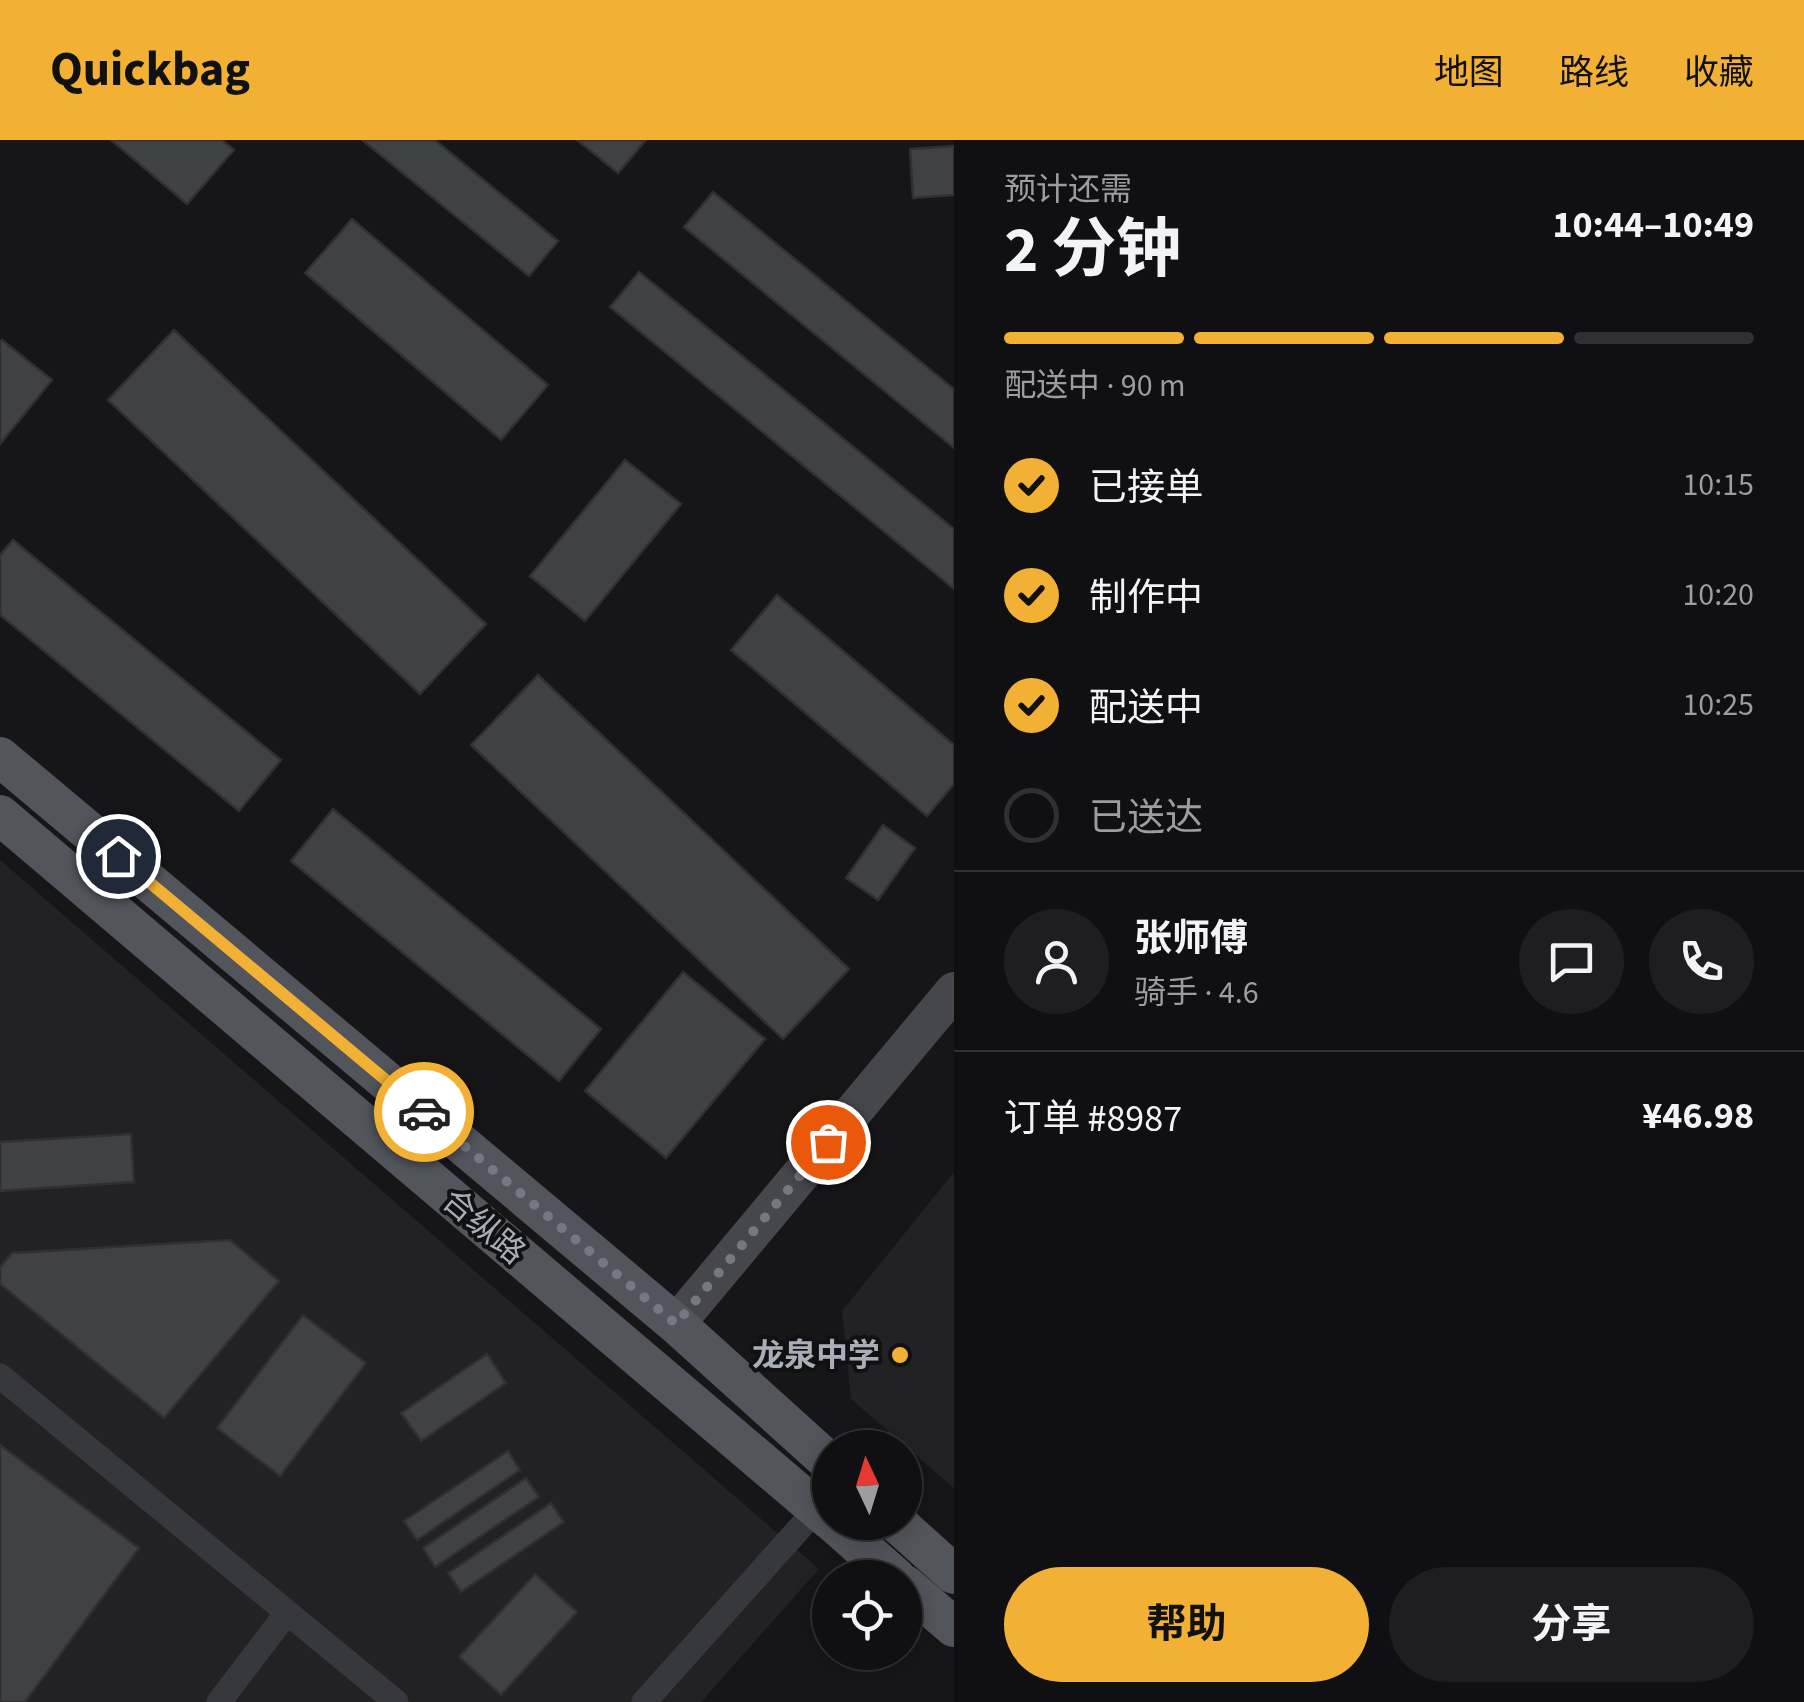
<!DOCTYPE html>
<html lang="zh">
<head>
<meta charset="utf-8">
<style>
	:root { --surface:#101012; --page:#1e1e20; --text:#f1f3f6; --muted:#9c9d9f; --line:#303032; --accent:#f2b134 }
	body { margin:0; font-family:"Source Sans 3","Noto Sans SC",sans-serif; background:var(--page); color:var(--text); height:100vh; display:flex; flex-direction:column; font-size:38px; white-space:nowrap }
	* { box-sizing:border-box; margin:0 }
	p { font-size:32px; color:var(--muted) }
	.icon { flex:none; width:55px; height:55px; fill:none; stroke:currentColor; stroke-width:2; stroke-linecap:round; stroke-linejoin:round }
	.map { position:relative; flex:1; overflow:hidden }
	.side { display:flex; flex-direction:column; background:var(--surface); width:850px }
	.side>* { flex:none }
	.needle { width:65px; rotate:356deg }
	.tools { position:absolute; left:812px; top:1290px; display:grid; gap:20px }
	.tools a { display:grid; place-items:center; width:110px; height:110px; border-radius:50%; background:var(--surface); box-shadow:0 5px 25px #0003,0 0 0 2px var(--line); font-size:50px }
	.pin { position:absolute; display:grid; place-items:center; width:85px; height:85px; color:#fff; margin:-42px; border:5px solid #fff; border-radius:50%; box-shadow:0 2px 10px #0007 }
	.courier { position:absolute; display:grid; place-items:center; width:100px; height:100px; margin:-50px; border:8px solid #f2b134; border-radius:50%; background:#fff; color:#222; box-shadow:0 2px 12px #0007 }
	.head em { font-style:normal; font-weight:700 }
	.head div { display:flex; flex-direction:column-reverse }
	.head { display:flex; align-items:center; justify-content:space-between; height:170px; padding:0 50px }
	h1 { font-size:65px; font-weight:700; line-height:75px }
	.bar { display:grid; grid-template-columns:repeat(4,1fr); gap:15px 10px; align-content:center; height:120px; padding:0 50px }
	.bar i { height:12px; border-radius:8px; background:var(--line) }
	.bar .active { background:var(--accent) }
	.bar p { grid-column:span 4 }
	.line { display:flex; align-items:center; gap:25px; padding:0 50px; border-top:2px solid var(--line) }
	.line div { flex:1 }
	.round { display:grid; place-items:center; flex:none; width:105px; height:105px; border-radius:52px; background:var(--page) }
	ol { padding:0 50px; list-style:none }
	li { display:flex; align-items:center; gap:30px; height:110px }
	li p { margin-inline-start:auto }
	li .icon { padding:10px; border-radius:50%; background:var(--accent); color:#111; stroke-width:4 }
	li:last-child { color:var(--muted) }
	li i { width:55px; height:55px; border:5px solid var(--line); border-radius:50% }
	.primary-button { display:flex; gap:20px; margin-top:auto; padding:20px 50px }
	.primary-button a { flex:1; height:115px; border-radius:60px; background:var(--accent); color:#111; font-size:40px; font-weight:700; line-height:115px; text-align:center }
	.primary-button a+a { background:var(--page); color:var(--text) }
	header { display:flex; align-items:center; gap:60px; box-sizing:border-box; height:140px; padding:0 50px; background:var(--accent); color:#111 }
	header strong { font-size:48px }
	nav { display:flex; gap:55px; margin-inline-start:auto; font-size:35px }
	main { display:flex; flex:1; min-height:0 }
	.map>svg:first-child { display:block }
	.built { fill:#222225 }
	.building { fill:#404145; stroke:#303034; stroke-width:2.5 }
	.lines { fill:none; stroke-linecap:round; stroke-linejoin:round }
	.street { stroke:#37383d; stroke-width:25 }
	.secondary { stroke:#45474d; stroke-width:38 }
	.primary { stroke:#53555c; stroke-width:40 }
	.done { stroke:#757880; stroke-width:10; stroke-dasharray:0 18 }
	.route { stroke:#f2b134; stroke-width:12 }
	.poi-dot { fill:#f2b134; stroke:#111113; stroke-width:4 }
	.labels { text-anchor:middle; stroke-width:8; stroke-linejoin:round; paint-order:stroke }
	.street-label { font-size:32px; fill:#a8adb8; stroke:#111113 }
	.poi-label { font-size:32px; font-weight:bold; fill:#a8adb8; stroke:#111113; text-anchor:end }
</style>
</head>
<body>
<header>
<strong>Quickbag</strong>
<nav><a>地图</a><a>路线</a><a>收藏</a></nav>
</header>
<main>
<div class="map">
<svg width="954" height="1562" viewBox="0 0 954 1562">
	<rect width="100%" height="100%" fill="#161618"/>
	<!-- built -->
	<path class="built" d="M0 720 819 1429 701 1562H0Z
		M954 1032V1348L851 1259 842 1171Z"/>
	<!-- building -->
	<path class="building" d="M111 0H222L234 10 187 64Z
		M362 0H435L558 101 529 136Z
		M577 0H646L618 33Z
		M954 6V55L913 58 910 9Z
		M713 52 954 249V308L684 87Z
		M352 79 548 245 501 300 305 133Z
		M639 132 954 389V449L610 167Z
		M174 190 486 484 420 554 108 260Z
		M2 200 52 240 0 304V203Z
		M625 320 681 364 585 481 530 436Z
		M13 400 281 620 239 671 0 475V415Z
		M777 455 954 605V644L927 676 731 510Z
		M538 535 849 829 783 899 471 605Z
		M333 669 601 889 559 941 291 721Z
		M883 685 915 708 878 760 846 738Z
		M683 832 765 899 666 1018 585 951Z
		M131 994 134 1042 0 1051V1002Z
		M230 1100 279 1141 164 1278 0 1144V1127L12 1113Z
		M303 1175 366 1223 280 1336 217 1288Z
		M487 1214 506 1243 421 1301 401 1273Z
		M0 1305 139 1408 25 1562H0Z
		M508 1311 520 1330 417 1400 404 1381Z
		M526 1338 539 1357 435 1427 423 1408Z
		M551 1363 564 1382 461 1452 448 1433Z
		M535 1434 577 1472 501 1555 459 1517Z"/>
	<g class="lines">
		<!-- street -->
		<path class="street" d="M0 1236 396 1562
			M219 1562 286 1474
			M644 1562 824 1361"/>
		<!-- secondary -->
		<path class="secondary" d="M676 1184 954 851"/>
		<!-- primary -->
		<path class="primary" d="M0 617 676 1184 830 1323
			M0 675 830 1380
			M833 1382 896 1438
			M896 1382 954 1434
			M905 1445 954 1487"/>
	</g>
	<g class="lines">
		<!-- done -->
		<path class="done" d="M424 972 676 1184 828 1002"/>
		<!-- route -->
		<path class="route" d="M118 716 424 972"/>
	</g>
	<!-- markers -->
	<circle class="poi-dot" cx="900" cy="1215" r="10"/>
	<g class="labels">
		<!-- street labels -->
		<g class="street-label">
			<text transform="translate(484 1086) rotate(40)" y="11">合纵路</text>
		</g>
		<!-- poi labels -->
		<g class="poi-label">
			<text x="880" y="1226">龙泉中学</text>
		</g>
	</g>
</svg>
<div class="tools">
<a><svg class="needle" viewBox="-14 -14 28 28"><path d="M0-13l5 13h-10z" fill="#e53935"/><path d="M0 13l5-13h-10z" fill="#9c9d9f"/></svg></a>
<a><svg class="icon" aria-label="locate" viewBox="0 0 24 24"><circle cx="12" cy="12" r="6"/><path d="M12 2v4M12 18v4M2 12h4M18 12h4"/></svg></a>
</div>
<div class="pin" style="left:828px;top:1002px;background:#ea580c"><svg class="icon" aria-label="bag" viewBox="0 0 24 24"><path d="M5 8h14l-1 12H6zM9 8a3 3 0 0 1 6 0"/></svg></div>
<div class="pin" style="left:118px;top:716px;background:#1f2937"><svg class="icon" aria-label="home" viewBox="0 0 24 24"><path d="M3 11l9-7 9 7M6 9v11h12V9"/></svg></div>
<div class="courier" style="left:424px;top:972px"><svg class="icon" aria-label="car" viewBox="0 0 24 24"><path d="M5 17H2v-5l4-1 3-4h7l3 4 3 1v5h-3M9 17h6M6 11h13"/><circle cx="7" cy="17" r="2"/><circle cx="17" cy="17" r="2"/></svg></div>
</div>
<section class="side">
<div class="head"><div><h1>2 分钟</h1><p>预计还需</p></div><em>10:44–10:49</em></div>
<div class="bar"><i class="active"></i><i class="active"></i><i class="active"></i><i></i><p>配送中 · 90 m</p></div>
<ol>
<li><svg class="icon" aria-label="check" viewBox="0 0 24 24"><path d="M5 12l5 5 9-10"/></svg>已接单<p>10:15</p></li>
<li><svg class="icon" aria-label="check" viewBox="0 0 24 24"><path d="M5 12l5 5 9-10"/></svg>制作中<p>10:20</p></li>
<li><svg class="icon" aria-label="check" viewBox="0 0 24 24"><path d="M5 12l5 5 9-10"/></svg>配送中<p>10:25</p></li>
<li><i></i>已送达</li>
</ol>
<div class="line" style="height:180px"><a class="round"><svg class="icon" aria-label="person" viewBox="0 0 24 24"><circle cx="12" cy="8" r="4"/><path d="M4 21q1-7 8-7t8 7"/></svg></a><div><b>张师傅</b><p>骑手 · 4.6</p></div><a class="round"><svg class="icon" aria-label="chat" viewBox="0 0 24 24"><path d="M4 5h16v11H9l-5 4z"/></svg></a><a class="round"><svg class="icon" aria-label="phone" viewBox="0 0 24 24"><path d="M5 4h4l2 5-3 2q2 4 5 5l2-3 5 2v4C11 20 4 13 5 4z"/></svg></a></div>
<div class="line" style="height:130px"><div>订单 #8987</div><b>¥46.98</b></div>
<div class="primary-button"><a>帮助</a><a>分享</a></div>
</section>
</main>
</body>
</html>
